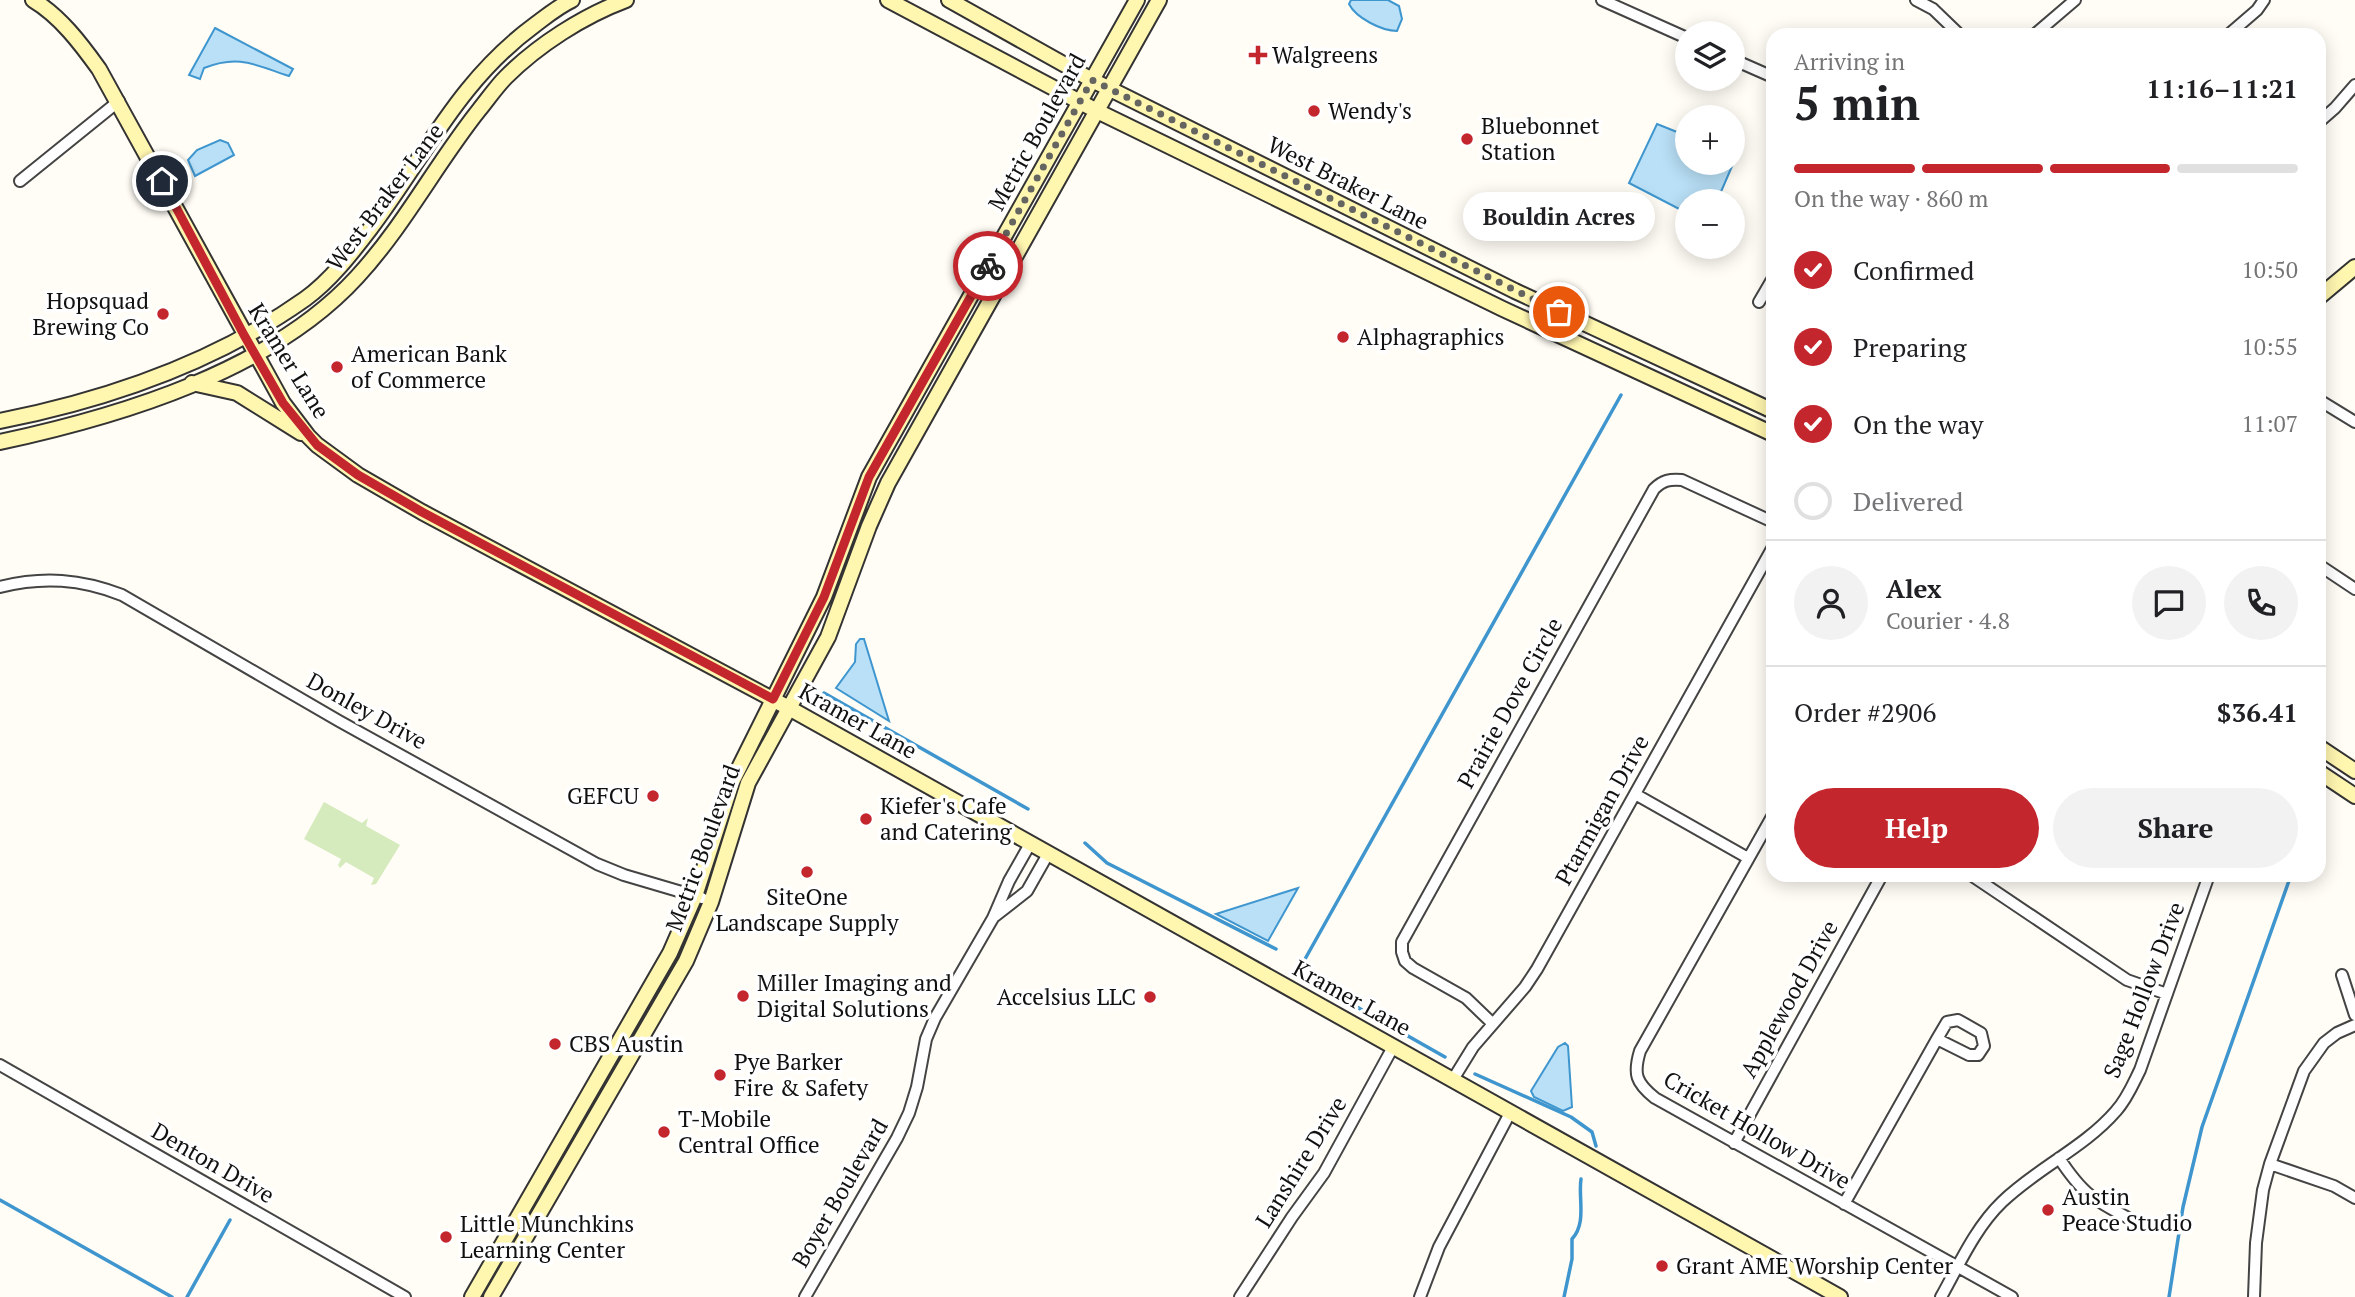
<!DOCTYPE html>
<html lang="en">
<head>
<meta charset="utf-8">
<style>
	:root { --surface:#fff; --page:#f2f2f2; --text:#202124; --muted:#757577; --line:#e0e0e0; --accent:#c4262e }
	body { margin:0; font-family:"PT Serif",serif; background:var(--page); color:var(--text); height:100vh; display:flex; flex-direction:column; font-size:26px; white-space:nowrap }
	* { box-sizing:border-box; margin:0 }
	p { font-size:23px; color:var(--muted) }
	.icon { flex:none; width:38px; height:38px; fill:none; stroke:currentColor; stroke-width:2; stroke-linecap:round; stroke-linejoin:round }
	.map { position:relative; flex:1; overflow:hidden }
	.details { position:absolute; left:1766px; top:28px; width:560px; height:854px; display:flex; flex-direction:column; background:var(--surface); border-radius:21px; box-shadow:0 4px 18px #0003 }
	.details>* { flex:none }
	.controls { position:absolute; left:1675px; top:21px; display:grid; gap:14px }
	.controls a { display:grid; place-items:center; width:70px; height:70px; border-radius:50%; background:var(--surface); box-shadow:0 4px 18px #0003; font-size:35px }
	.pin { position:absolute; display:grid; place-items:center; width:60px; height:60px; color:#fff; margin:-30px; border:4px solid #fff; border-radius:50%; box-shadow:0 2px 7px #0007 }
	.courier { position:absolute; display:grid; place-items:center; width:70px; height:70px; margin:-35px; border:5px solid #c4262e; border-radius:50%; background:#fff; color:#222; box-shadow:0 2px 9px #0007 }
	.bubble { position:absolute; height:49px; border-radius:24px; background:var(--surface); box-shadow:0 4px 18px #0003; font-size:23px; font-weight:600; line-height:49px; text-align:center }
	.headline em { font-style:normal; font-weight:600 }
	.headline div { display:flex; flex-direction:column-reverse }
	.headline { display:flex; align-items:center; justify-content:space-between; height:119px; padding:0 28px }
	h1 { font-size:46px; font-weight:600; line-height:52px }
	.bar { display:grid; grid-template-columns:repeat(4,1fr); gap:10px 7px; align-content:center; height:84px; padding:0 28px }
	.bar i { height:9px; border-radius:5px; background:var(--line) }
	.bar .on { background:var(--accent) }
	.bar p { grid-column:span 4 }
	.line { display:flex; align-items:center; gap:18px; padding:0 28px; border-top:2px solid var(--line) }
	.line div { flex:1 }
	.round { display:grid; place-items:center; flex:none; width:74px; height:74px; border-radius:37px; background:var(--page) }
	ol { padding:0 28px; list-style:none }
	li { display:flex; align-items:center; gap:21px; height:77px }
	li p { margin-inline-start:auto }
	li .icon { padding:7px; border-radius:50%; background:var(--accent); color:#fff; stroke-width:4 }
	li:last-child { color:var(--muted) }
	li i { width:38px; height:38px; border:4px solid var(--line); border-radius:50% }
	.cta { display:flex; gap:14px; margin-top:auto; padding:14px 28px }
	.cta a { flex:1; height:80px; border-radius:42px; background:var(--accent); color:#fff; font-size:28px; font-weight:600; line-height:80px; text-align:center }
	.cta a+a { background:var(--page); color:var(--text) }
	.map>svg:first-child { display:block }
	.green { fill:#d5ebbd }
	.water { fill:#b9e0f7; stroke:#3f96cf; stroke-width:2 }
	.lines { fill:none; stroke-linecap:round; stroke-linejoin:round }
	.stream { stroke:#3f96cf; stroke-width:3.5 }
	.street-casing { stroke:#444; stroke-width:14 }
	.secondary-casing { stroke:#333; stroke-width:18 }
	.street { stroke:#fff; stroke-width:10 }
	.secondary { stroke:#fff6b0; stroke-width:14 }
	.done { stroke:#646461; stroke-width:7; stroke-dasharray:0 12.6 }
	.route { stroke:#c4262e; stroke-width:9 }
	.poi-dot { fill:#c4262e; stroke:#fff; stroke-width:2.5 }
	.labels { text-anchor:middle; stroke-width:7; stroke-linejoin:round; paint-order:stroke }
	.poi-label { font-size:23px; fill:#111; stroke:#fff; text-anchor:start }
	.street-label { font-size:23px; fill:#111; stroke:#fff }
</style>
</head>
<body>
<div class="map">
<svg width="2355" height="1297" viewBox="0 0 2355 1297">
	<rect width="100%" height="100%" fill="#fffdf5"/>
	<!-- green -->
	<path class="green" d="M324 802 362 823 368 818 366 826 400 845 376 884 371 885 374 878 346 862 340 868 338 865 341 859 304 839Z"/>
	<!-- water -->
	<path class="water" d="M1351 0H1388L1399 6 1402 19 1397 31C1382 31 1356 18 1349 4Z
		M215 28 293 69 289 76C255 65 239 54 204 68L200 79 189 75Z
		M1657 124 1687 136V163H1732L1733 156 1736 157 1717 201H1687V213L1629 183Z
		M220 140 228 143 234 155 195 176 188 160 197 150Z
		M860 639H864L889 721 836 688 855 662 856 644Z
		M1298 888 1268 941 1216 914Z
		M1565 1043 1568 1046 1572 1107 1563 1111 1534 1097 1531 1091 1558 1047Z"/>
	<g class="lines">
		<!-- stream -->
		<path class="stream" d="M824 693 1028 809
			M1085 843 1107 863 1276 949
			M1299 962 1304 977 1445 1057
			M1300 968 1621 395
			M1475 1074 1571 1117 1592 1132 1596 1146
			M0 1200 172 1297
			M187 1297 230 1220
			M1564 1297 1572 1259V1239C1587 1223 1578 1198 1581 1179
			M2169 1297 2183 1207 2202 1127 2291 875"/>
		<defs>
			<path id="street" d="M1602 0 1687 38
				M1916 0 1933 9 1960 35
				M2034 35 2075 0
				M2228 35 2257 10 2264 0
				M1732 59 1773 77
				M2319 122 2335 108 2355 85
				M20 181 119 101
				M1759 302 1773 278
				M2319 400 2355 422
				M2319 565 2355 589
				M0 587C43 576 81 579 122 595L339 721 597 864 624 875 702 898
				M1635 794 1748 858
				M1773 815 1640 1051C1633 1074 1636 1083 1655 1098L2012 1297
				M1971 875 2127 980 2167 994
				M995 916 1027 891 1048 854
				M2342 975 2355 1015
				M1492 1023 1466 998 1413 968 1405 961 1402 952V942L1654 489C1663 480 1670 479 1682 480L1773 522
				M0 1065 405 1297
				M1452 1081 1473 1047 1525 987 1537 969 1773 547
				M1734 1143 1882 875
				M2059 1158C2084 1196 2094 1200 2134 1221
				M2270 1164 2334 1186 2355 1198
				M1844 1204 1937 1039 1947 1022 1958 1020 1981 1033 1984 1046 1978 1055H1969L1937 1039
				M805 1297 897 1138 909 1113 917 1087 926 1039 935 1018 993 918 1009 881 1030 844
				M1240 1297 1292 1217 1324 1173 1393 1047
				M1420 1297 1439 1247 1510 1113
				M1941 1297C1959 1265 1975 1228 2002 1202 2037 1168 2084 1148 2116 1111 2127 1099 2133 1084 2140 1070L2209 875
				M2254 1297 2256 1243 2263 1190 2270 1164 2304 1071 2324 1043 2337 1033 2355 1025"/>
			<path id="secondary" d="M33 0C60 16 81 44 99 69L283 403 308 436 317 445 358 475 422 512 789 708 1840 1297
				M888 0 1097 111 1503 309 1773 434
				M949 0 1092 80 1515 291 1773 411
				M2319 297 2355 267
				M192 383 237 393 301 433
				M0 421C106 400 216 362 305 299 330 281 351 254 370 229 426 155 458 81 536 24 548 15 559 6 572 0
				M0 442C121 416 271 371 357 277 404 226 436 164 479 110 488 99 496 87 506 77 538 45 583 16 626 0
				M2319 747 2355 771
				M2319 772 2355 796
				M472 1297 670 953 695 896 732 782 824 597 869 477 1137 0
				M491 1297 686 961 711 902 748 783 828 637 869 526 888 483 1159 0"/>
		</defs>
		<!-- street casing -->
		<use href="#street" class="street-casing"/>
		<!-- secondary casing -->
		<use href="#secondary" class="secondary-casing"/>
		<!-- street -->
		<use href="#street" class="street"/>
		<!-- secondary -->
		<use href="#secondary" class="secondary"/>
	</g>
	<g class="lines">
		<!-- done -->
		<path class="done" d="M988 266 1092 80 1559 312"/>
		<!-- route -->
		<path class="route" d="M162 181 244 335 283 403 317 445 358 475 422 512 773 699 824 597 869 477 988 266"/>
	</g>
	<!-- markers -->
	<g class="poi-dot">
		<path d="M1254.5 44.5h7v7h7v7h-7v7h-7v-7h-7v-7h7z"/>
		<circle cx="1314" cy="111" r="7"/>
		<circle cx="1467" cy="139" r="7"/>
		<circle cx="163" cy="314" r="7"/>
		<circle cx="1343" cy="337" r="7"/>
		<circle cx="337" cy="367" r="7"/>
		<circle cx="653" cy="796" r="7"/>
		<circle cx="866" cy="819" r="7"/>
		<circle cx="807" cy="872" r="7"/>
		<circle cx="743" cy="996" r="7"/>
		<circle cx="1150" cy="997" r="7"/>
		<circle cx="555" cy="1044" r="7"/>
		<circle cx="720" cy="1075" r="7"/>
		<circle cx="664" cy="1132" r="7"/>
		<circle cx="2048" cy="1210" r="7"/>
		<circle cx="446" cy="1237" r="7"/>
		<circle cx="1662" cy="1266" r="7"/>
	</g>
	<g class="labels">
		<!-- poi labels -->
		<g class="poi-label">
			<text x="1272" y="63">Walgreens</text>
			<text x="1328" y="119">Wendy's</text>
			<text x="1481" y="134">Bluebonnet<tspan x="1481" dy="26">Station</tspan></text>
			<text x="149" y="309" text-anchor="end">Hopsquad<tspan x="149" dy="26">Brewing Co</tspan></text>
			<text x="1357" y="345">Alphagraphics</text>
			<text x="351" y="362">American Bank<tspan x="351" dy="26">of Commerce</tspan></text>
			<text x="639" y="804" text-anchor="end">GEFCU</text>
			<text x="880" y="814">Kiefer's Cafe<tspan x="880" dy="26">and Catering</tspan></text>
			<text x="807" y="905" text-anchor="middle">SiteOne<tspan x="807" dy="26">Landscape Supply</tspan></text>
			<text x="757" y="991">Miller Imaging and<tspan x="757" dy="26">Digital Solutions</tspan></text>
			<text x="1136" y="1005" text-anchor="end">Accelsius LLC</text>
			<text x="569" y="1052">CBS Austin</text>
			<text x="734" y="1070">Pye Barker<tspan x="734" dy="26">Fire &amp; Safety</tspan></text>
			<text x="678" y="1127">T-Mobile<tspan x="678" dy="26">Central Office</tspan></text>
			<text x="2062" y="1205">Austin<tspan x="2062" dy="26">Peace Studio</tspan></text>
			<text x="460" y="1232">Little Munchkins<tspan x="460" dy="26">Learning Center</tspan></text>
			<text x="1676" y="1274">Grant AME Worship Center</text>
		</g>
		<!-- street labels -->
		<g class="street-label">
			<text transform="translate(1037 132) rotate(-61)" y="8">Metric Boulevard</text>
			<text transform="translate(1348 183) rotate(27)" y="8">West Braker Lane</text>
			<text transform="translate(385 197) rotate(-53)" y="8">West Braker Lane</text>
			<text transform="translate(289 361) rotate(58)" y="8">Kramer Lane</text>
			<text transform="translate(1510 703) rotate(-61)" y="8">Prairie Dove Circle</text>
			<text transform="translate(367 711) rotate(29)" y="8">Donley Drive</text>
			<text transform="translate(858 721) rotate(29)" y="8">Kramer Lane</text>
			<text transform="translate(1602 810) rotate(-61)" y="8">Ptarmigan Drive</text>
			<text transform="translate(703 848) rotate(-70)" y="8">Metric Boulevard</text>
			<text transform="translate(2144 990) rotate(-69)" y="8">Sage Hollow Drive</text>
			<text transform="translate(1352 998) rotate(29)" y="8">Kramer Lane</text>
			<text transform="translate(1789 999) rotate(-61)" y="8">Applewood Drive</text>
			<text transform="translate(1757 1130) rotate(30)" y="8">Cricket Hollow Drive</text>
			<text transform="translate(1301 1162) rotate(-58)" y="8">Lanshire Drive</text>
			<text transform="translate(213 1163) rotate(30)" y="8">Denton Drive</text>
			<text transform="translate(840 1193) rotate(-60)" y="8">Boyer Boulevard</text>
		</g>
	</g>
</svg>
<div class="controls">
<a><svg class="icon" aria-label="layers" viewBox="0 0 24 24"><path d="M12 4l9 5-9 5-9-5zM3 14l9 5 9-5"/></svg></a>
<a>+</a>
<a>−</a>
</div>
<div class="pin" style="left:1559px;top:312px;background:#ea580c"><svg class="icon" aria-label="bag" viewBox="0 0 24 24"><path d="M5 8h14l-1 12H6zM9 8a3 3 0 0 1 6 0"/></svg></div>
<div class="pin" style="left:162px;top:181px;background:#1f2937"><svg class="icon" aria-label="home" viewBox="0 0 24 24"><path d="M3 11l9-7 9 7M6 9v11h12V9"/></svg></div>
<div class="courier" style="left:988px;top:266px"><svg class="icon" aria-label="bike" viewBox="0 0 24 24"><circle cx="6" cy="16" r="4"/><circle cx="18" cy="16" r="4"/><path d="M6 16l4-8h5l3 8M10 8l3 8H6M13 5h3"/></svg></div>
<div class="bubble" style="left:1463px;top:192px;width:192px">Bouldin Acres</div>
<section class="details">
<div class="headline"><div><h1>5 min</h1><p>Arriving in</p></div><em>11:16–11:21</em></div>
<div class="bar"><i class="on"></i><i class="on"></i><i class="on"></i><i></i><p>On the way · 860 m</p></div>
<ol>
<li><svg class="icon" aria-label="check" viewBox="0 0 24 24"><path d="M5 12l5 5 9-10"/></svg>Confirmed<p>10:50</p></li>
<li><svg class="icon" aria-label="check" viewBox="0 0 24 24"><path d="M5 12l5 5 9-10"/></svg>Preparing<p>10:55</p></li>
<li><svg class="icon" aria-label="check" viewBox="0 0 24 24"><path d="M5 12l5 5 9-10"/></svg>On the way<p>11:07</p></li>
<li><i></i>Delivered</li>
</ol>
<div class="line" style="height:126px"><a class="round"><svg class="icon" aria-label="person" viewBox="0 0 24 24"><circle cx="12" cy="8" r="4"/><path d="M4 21q1-7 8-7t8 7"/></svg></a><div><b>Alex</b><p>Courier · 4.8</p></div><a class="round"><svg class="icon" aria-label="chat" viewBox="0 0 24 24"><path d="M4 5h16v11H9l-5 4z"/></svg></a><a class="round"><svg class="icon" aria-label="phone" viewBox="0 0 24 24"><path d="M5 4h4l2 5-3 2q2 4 5 5l2-3 5 2v4C11 20 4 13 5 4z"/></svg></a></div>
<div class="line" style="height:91px"><div>Order #2906</div><b>$36.41</b></div>
<div class="cta"><a>Help</a><a>Share</a></div>
</section>
</div>
</body>
</html>
